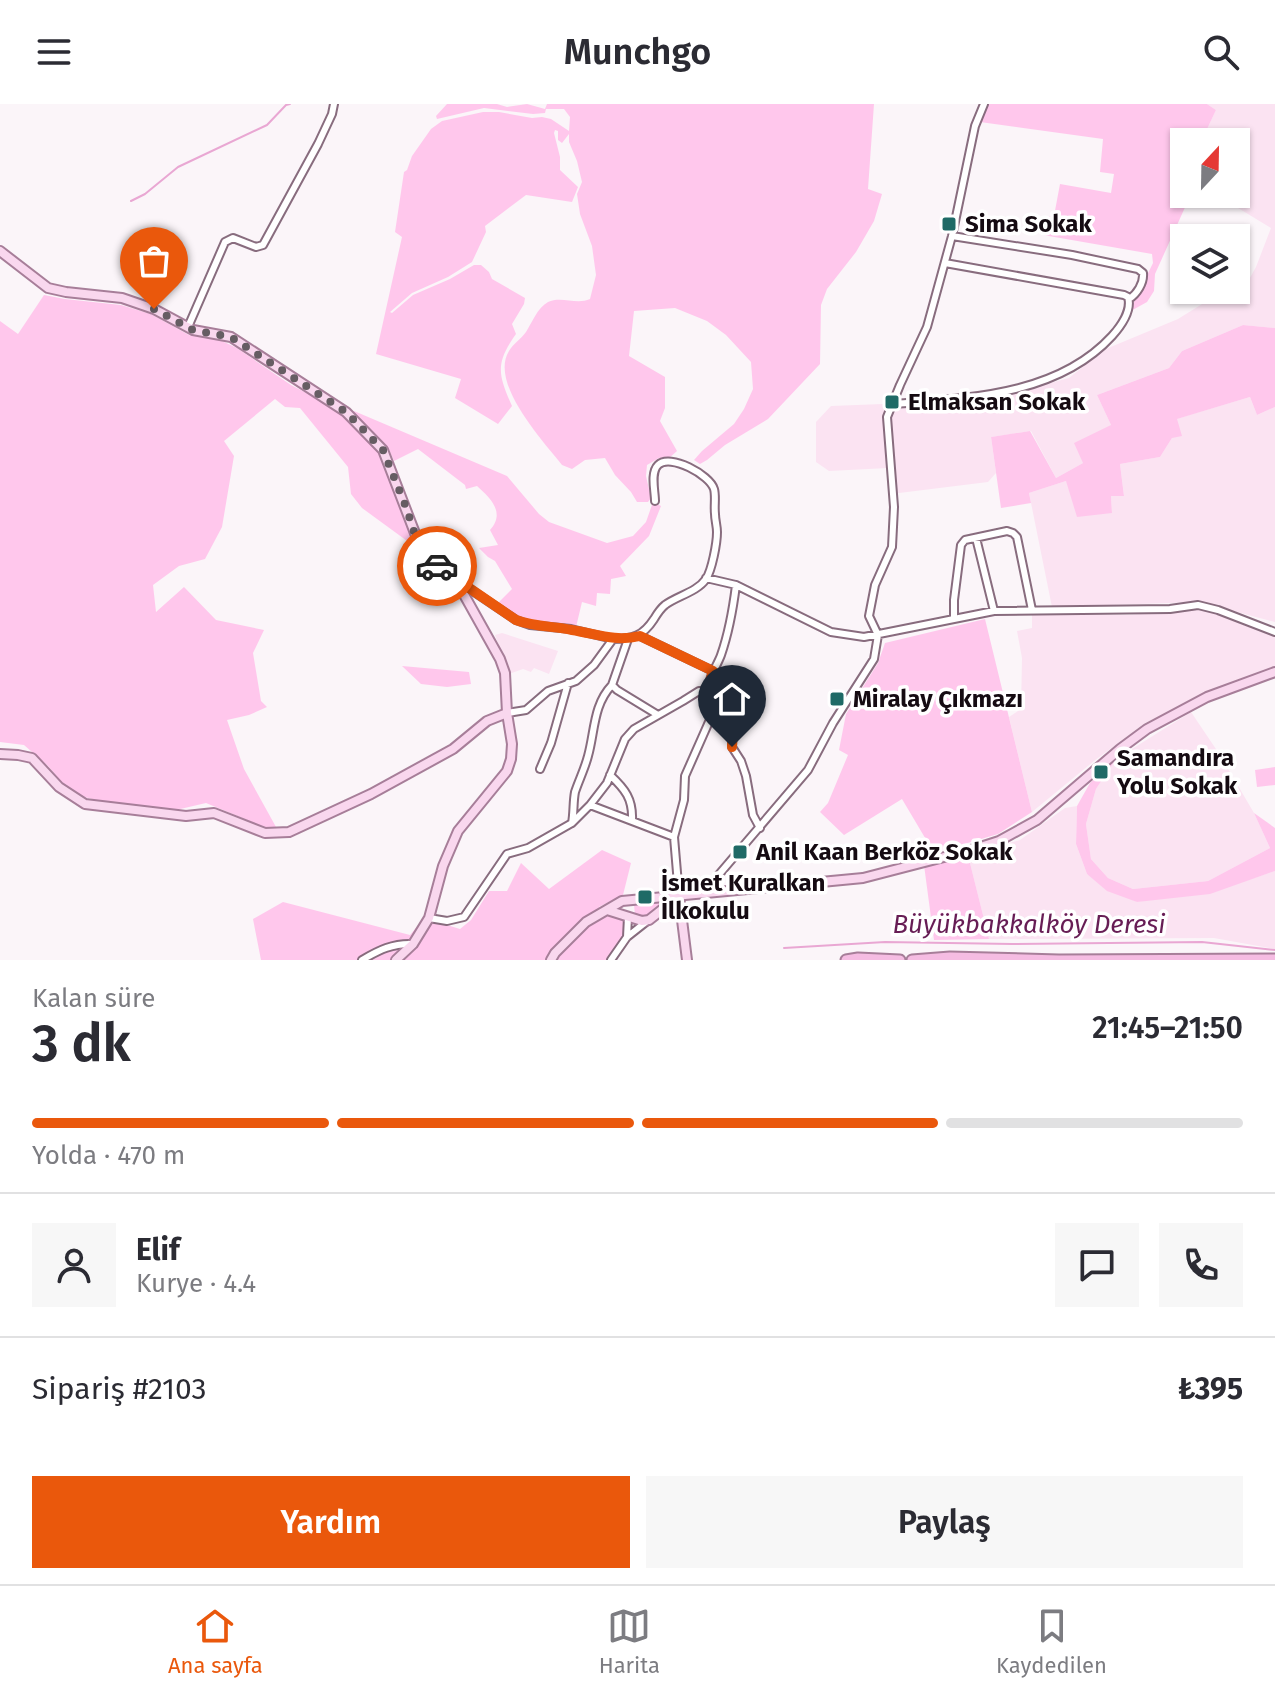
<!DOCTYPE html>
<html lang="tr">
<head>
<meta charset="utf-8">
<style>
	:root { --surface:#fff; --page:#f7f7f7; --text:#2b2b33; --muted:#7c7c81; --line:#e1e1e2; --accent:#ea580c }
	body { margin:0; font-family:"Fira Sans",sans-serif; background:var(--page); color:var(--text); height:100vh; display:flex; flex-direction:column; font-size:30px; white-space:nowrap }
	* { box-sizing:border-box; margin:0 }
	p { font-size:26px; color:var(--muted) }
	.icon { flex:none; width:44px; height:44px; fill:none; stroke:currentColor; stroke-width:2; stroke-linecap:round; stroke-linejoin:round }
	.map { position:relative; height:856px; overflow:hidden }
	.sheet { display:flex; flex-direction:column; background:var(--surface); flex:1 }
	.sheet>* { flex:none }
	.needle { width:52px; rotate:22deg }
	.fabs { position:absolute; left:1170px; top:24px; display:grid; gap:16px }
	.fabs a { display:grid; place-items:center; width:80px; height:80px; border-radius:0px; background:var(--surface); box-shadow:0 2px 6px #0004; font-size:40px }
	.pin { position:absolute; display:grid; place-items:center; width:68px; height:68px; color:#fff; margin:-82px -34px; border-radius:50% 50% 50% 0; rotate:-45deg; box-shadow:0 0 8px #0007 }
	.pin .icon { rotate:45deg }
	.courier { position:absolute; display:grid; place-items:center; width:80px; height:80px; margin:-40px; border:6px solid #ea580c; border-radius:50%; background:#fff; color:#222; box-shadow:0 2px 10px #0007 }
	.summary em { font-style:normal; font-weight:600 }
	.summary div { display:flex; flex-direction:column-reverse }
	.summary { display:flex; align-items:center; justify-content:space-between; height:136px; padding:0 32px }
	h1 { font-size:52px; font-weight:600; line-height:60px }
	.bar { display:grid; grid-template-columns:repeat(4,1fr); gap:12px 8px; align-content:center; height:96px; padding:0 32px }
	.bar i { height:10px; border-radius:6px; background:var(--line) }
	.bar .on { background:var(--accent) }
	.bar p { grid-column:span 4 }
	.line { display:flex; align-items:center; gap:20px; padding:0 32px; border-top:2px solid var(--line) }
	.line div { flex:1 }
	.round { display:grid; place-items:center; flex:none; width:84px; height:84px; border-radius:0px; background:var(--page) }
	.cta { display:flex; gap:16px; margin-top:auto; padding:16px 32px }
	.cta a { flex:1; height:92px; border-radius:0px; background:var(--accent); color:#fff; font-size:32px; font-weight:600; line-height:92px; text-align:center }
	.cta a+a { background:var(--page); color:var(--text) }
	header { display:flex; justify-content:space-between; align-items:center; height:104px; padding:0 32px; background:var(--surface); font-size:36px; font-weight:600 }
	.tab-bar { display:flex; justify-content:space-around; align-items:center; height:112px; border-top:2px solid var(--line); background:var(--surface); font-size:22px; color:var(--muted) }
	.tab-bar a { display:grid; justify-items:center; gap:4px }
	.tab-bar .on { color:var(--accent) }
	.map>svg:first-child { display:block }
	.built { fill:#fbe3f2 }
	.green { fill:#ffc7ec }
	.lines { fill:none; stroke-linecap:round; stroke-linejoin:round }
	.stream { stroke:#e9a7d3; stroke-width:2 }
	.minor-casing { stroke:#886c7e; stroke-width:10 }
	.major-casing { stroke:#a77e99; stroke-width:12 }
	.highway-casing { stroke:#a77e99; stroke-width:13 }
	.minor { stroke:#fff; stroke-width:6 }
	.major { stroke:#f9d7ee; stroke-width:8 }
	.highway { stroke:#f5bce2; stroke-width:9 }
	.done { stroke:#665d63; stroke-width:8; stroke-dasharray:0 14.4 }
	.route { stroke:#ea580c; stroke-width:10 }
	.poi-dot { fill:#1f6a66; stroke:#fff; stroke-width:3 }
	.labels { text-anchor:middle; stroke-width:7; stroke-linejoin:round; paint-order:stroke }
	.poi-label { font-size:24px; font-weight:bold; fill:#150b12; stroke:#fff; text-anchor:start }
	.water-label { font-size:26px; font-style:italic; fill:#671d55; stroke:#fff }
</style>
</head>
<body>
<header><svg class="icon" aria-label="menu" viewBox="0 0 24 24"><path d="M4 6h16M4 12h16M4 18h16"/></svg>Munchgo<svg class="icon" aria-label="search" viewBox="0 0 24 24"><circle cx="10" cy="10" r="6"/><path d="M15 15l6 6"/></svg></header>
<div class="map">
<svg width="1275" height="856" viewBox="0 0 1275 856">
	<rect width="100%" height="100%" fill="#fbf5f9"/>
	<!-- built -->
	<path class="built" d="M1207 0H1275V224L1243 221 1182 247 1169 264 1097 291 1111 321 1083 359 1056 374 1031 327 991 333 996 369 988 378 891 390 888 364 829 367 816 358V318L831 302 986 296 1069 274 1084 262 1089 252 1178 215 1207 197 1242 188 1256 163 1271 124 1215 90H1236V38H1201L1216 6Z
		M1250 293 1257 311 1275 303V518L1199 498 1052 503 1029 389 1066 377 1112 408 1111 392 1124 391 1120 360 1160 353 1172 334 1176 315Z
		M1200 505 1238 515 1275 533V564L1220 584 1145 619 1094 657 1032 708 1009 613 1021 605 1022 554 1017 527 1032 524V510L1129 511Z
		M502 529 558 547 549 570 534 564 531 568 523 565 509 570 495 531Z
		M1191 608 1220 651 1254 709 1270 744 1208 777 1133 785 1108 774 1091 755 1086 720 1096 685 1116 655Z
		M1077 702 1076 740 1087 770 1137 798 1254 774 1275 767V845L1214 834 989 835 968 751 1020 736 1065 704Z"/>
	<!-- green -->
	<path class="green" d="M447 0H497L507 3 527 0 545 5 547 0H874L868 85 882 90 874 117 856 148 827 185 821 201 820 260 768 315 725 341 707 356 700 360 694 356 702 347 734 320 744 305 753 285 751 258 726 231 707 217 675 204 634 207 629 252 665 273V304L660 317 677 347 668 355 659 354 647 361 646 372 651 394 648 398H637L631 388 615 371 605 354 585 356 572 365 562 361C543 337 489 279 509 247 513 240 521 235 526 228 532 219 537 204 548 198 561 192 577 201 590 195L596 171 592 142 580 110 577 90 582 78 577 57 569 38V30L562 39 558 36V27L555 26 554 29 560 53V66L578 83 572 98 526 91 485 122 486 128 472 158 448 173 412 189 390 208 392 209 413 191 450 175 474 161H481L489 168 492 175 525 194 524 200 512 220 516 230C495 260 498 270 512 302L498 320 455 294 461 275 376 250 402 133 395 128 404 68 407 66 412 52 431 25 442 17 483 8H499L532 14 542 13 551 15 569 27 570 13 564 5H546L545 9 533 10 484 4 437 15 436 12Z
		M987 0H1207L1216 6 1201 38H1184V90H1191L1155 170 1154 187 1147 198 1129 208 1153 159 1152 150 1043 131 1045 112H1054L1060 80 1111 89 1114 70 1100 68 1103 35 980 18Z
		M44 191 65 195 121 201 151 210 189 231 220 236 237 244 291 281 334 303 343 310 379 347 405 408 414 442 362 404 351 390 348 363 300 304 285 303 275 295 224 337 234 352 222 423 205 455 179 462 153 481 156 508 184 483 216 516 264 526 253 549 261 597 267 603 249 611 227 616 244 665 276 723 273 724H266L206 699 176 706 96 696 84 693 64 681 48 662 24 641 0 638V217L18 230Z
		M1243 221 1275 224V303L1257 311 1250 293 1177 315 1182 332 1172 334 1160 353 1120 360 1124 392H1111L1112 409 1077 413 1066 377 1029 389 1031 399 1001 404 991 333 1030 327 1056 374 1083 359 1074 339 1111 321 1097 291 1169 264 1182 247Z
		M354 307 507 372 539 410 549 418 607 439 633 432 646 418 653 398 661 402 649 432 620 462 626 472 611 475 610 490 597 489 596 502 582 498 576 523 519 513 497 500 512 485 495 457 488 453 479 444 498 441 490 426C506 408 490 394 477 382L466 385 465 381 418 345 394 357 389 346 353 311Z
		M985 515 1032 708 998 730 934 749 902 695 844 731 820 708 828 699 848 651 839 646 846 610 878 559 885 539Z
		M402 562 469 568 471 580 447 583 421 580Z
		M1116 655 1096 685 1086 720 1091 755 1108 774 1133 785 1208 777 1270 744 1254 709 1275 724V767L1210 790 1137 798 1107 787 1087 770 1076 740 1077 702 1090 679Z
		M1275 663V681L1257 683 1255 666Z
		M602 746 631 759 623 791 599 803 603 811 615 809 628 815 622 837 609 856H261L253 815 283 798 410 831 424 814 460 825 471 816 489 787H507L521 759 549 785Z
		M968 751 989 835 934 836 924 761Z
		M669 796 646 812 640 813 635 811 634 801 639 797Z"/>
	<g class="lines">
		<!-- stream -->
		<path class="stream" d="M131 97 145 90 178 63 267 21 286 1 290 0
			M784 844 885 838 1012 840 1202 838 1275 846"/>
		<defs>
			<path id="minor" d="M952 132 1072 151 1138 165 1143 169C1144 179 1137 190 1129 195
				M188 223 225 138 233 134 256 143 263 141 318 40 332 10 334 0
				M892 300C968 294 1057 292 1112 232 1121 222 1132 206 1128 193L1124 191 945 159
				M976 434 994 507
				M452 473 516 516 530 521 571 525 613 535
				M706 474 736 481 831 528 864 533 994 507 1170 505 1198 501 1218 506 1275 528
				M954 513V496L961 441 965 436 1007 427 1013 429 1017 433 1032 506
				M640 532 713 567
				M628 535 612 581 617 586 658 611
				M507 609 526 606 548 587 576 577 594 561 613 535C633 535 643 532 654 515 657 510 660 505 665 501 677 492 697 488 706 475 712 466 717 439 717 428 717 422 715 416 715 410 714 402 716 392 714 385 710 371 670 349 658 361 650 369 655 387 655 397
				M712 611 733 620 732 643 741 657 746 672 753 711 760 724
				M540 665 551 639 568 579
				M610 671C625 685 633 695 632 716
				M590 701 674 733
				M572 719C574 709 573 698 575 688 579 676 585 664 588 652 595 627 593 601 612 581
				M704 788 808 666 833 619 874 555 878 531 869 512 875 481 892 443 894 403 887 313 900 281 927 223 952 132 975 22 984 0
				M679 792 674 733 684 696 685 672 712 611C713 602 708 595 708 587 708 574 717 562 721 551 729 528 733 505 736 481
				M429 814 447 817 464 813 507 750 528 744 572 719 590 701 607 679 625 635 634 625 683 597 699 587 707 588
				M627 833 628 813
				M362 856C379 846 393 839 413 840
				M611 856 627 833 646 818"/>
			<path id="major" d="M0 147 48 184 66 188 122 194 154 205 193 226 231 233 346 308 383 346 423 450 444 468 462 487 500 555 505 569 507 609 512 640 511 655 507 667 458 727 443 762 429 814 413 840 396 856
				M0 650 18 651 32 654 59 683 85 700 186 712 214 709 265 729 289 728 371 690 453 645 487 617 507 609
				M679 792 687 856
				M607 806 642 817 649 816 678 793
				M551 856 555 849 586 818 622 797 863 774 971 746 999 737 1037 716 1120 645 1147 625 1207 593 1275 568"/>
			<path id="highway" d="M846 856 858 854 900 856
				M912 856 950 853 1059 856 1275 855"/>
		</defs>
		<!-- minor casing -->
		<use href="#minor" class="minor-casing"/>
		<!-- major casing -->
		<use href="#major" class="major-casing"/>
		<!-- highway casing -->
		<use href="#highway" class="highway-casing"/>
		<!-- minor -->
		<use href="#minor" class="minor"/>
		<!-- major -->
		<use href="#major" class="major"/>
		<!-- highway -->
		<use href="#highway" class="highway"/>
	</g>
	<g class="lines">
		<!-- done -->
		<path class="done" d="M154 205 193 226 231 233 346 308 383 346 406 403 419 443 423 450 437 462"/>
		<!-- route -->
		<path class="route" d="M437 462 516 516C535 523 553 522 572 526 597 530 615 538 640 532L713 567 707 588 713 601 712 611 733 620 732 643"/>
	</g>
	<!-- markers -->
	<g class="poi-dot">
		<rect x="941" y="112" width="16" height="16" rx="4"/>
		<rect x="884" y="290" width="16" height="16" rx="4"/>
		<rect x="829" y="587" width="16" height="16" rx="4"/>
		<rect x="1093" y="660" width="16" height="16" rx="4"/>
		<rect x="732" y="740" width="16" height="16" rx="4"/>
		<rect x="637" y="785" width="16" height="16" rx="4"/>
	</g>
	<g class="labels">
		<!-- poi labels -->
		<g class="poi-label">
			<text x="965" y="128">Sima Sokak</text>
			<text x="908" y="306">Elmaksan Sokak</text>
			<text x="853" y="603">Miralay Çıkmazı</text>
			<text x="1117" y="662">Samandıra<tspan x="1117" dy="28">Yolu Sokak</tspan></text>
			<text x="756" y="756">Anil Kaan Berköz Sokak</text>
			<text x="661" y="787">İsmet Kuralkan<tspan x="661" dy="28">İlkokulu</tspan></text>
		</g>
		<!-- water labels -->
		<g class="water-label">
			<text x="1029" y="829">Büyükbakkalköy Deresi</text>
		</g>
	</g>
</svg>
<div class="fabs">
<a><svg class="needle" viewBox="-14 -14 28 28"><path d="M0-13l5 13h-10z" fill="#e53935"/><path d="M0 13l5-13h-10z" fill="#7c7c81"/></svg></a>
<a><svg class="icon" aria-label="layers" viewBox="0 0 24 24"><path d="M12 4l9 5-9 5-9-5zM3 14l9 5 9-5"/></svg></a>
</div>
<div class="pin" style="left:154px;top:205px;background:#ea580c"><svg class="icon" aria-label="bag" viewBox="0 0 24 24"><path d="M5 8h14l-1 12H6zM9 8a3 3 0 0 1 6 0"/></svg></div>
<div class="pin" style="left:732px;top:643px;background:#1f2937"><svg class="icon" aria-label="home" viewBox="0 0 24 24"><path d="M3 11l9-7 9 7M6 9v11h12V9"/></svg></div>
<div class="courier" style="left:437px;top:462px"><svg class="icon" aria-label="car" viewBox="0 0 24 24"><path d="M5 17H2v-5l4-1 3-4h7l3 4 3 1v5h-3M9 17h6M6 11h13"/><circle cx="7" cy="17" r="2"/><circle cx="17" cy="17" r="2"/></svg></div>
</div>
<section class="sheet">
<div class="summary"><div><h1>3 dk</h1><p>Kalan süre</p></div><em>21:45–21:50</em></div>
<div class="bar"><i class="on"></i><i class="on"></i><i class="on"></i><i></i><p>Yolda · 470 m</p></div>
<div class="line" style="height:144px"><a class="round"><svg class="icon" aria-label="person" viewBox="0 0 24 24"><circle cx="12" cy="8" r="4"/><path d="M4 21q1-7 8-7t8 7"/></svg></a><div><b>Elif</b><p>Kurye · 4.4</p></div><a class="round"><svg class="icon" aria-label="chat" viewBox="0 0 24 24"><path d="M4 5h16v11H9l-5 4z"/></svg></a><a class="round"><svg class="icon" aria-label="phone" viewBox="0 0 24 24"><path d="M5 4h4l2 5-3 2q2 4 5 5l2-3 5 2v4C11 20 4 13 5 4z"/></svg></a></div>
<div class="line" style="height:104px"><div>Sipariş #2103</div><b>₺395</b></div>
<div class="cta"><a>Yardım</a><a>Paylaş</a></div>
</section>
<nav class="tab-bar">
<a class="on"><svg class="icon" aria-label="home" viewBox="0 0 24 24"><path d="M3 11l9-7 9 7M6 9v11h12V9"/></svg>Ana sayfa</a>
<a><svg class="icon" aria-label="map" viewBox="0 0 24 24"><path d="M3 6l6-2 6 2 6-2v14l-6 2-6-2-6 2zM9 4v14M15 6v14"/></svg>Harita</a>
<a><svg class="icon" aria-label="saved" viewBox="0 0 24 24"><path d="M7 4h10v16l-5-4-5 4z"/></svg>Kaydedilen</a>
</nav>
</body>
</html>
